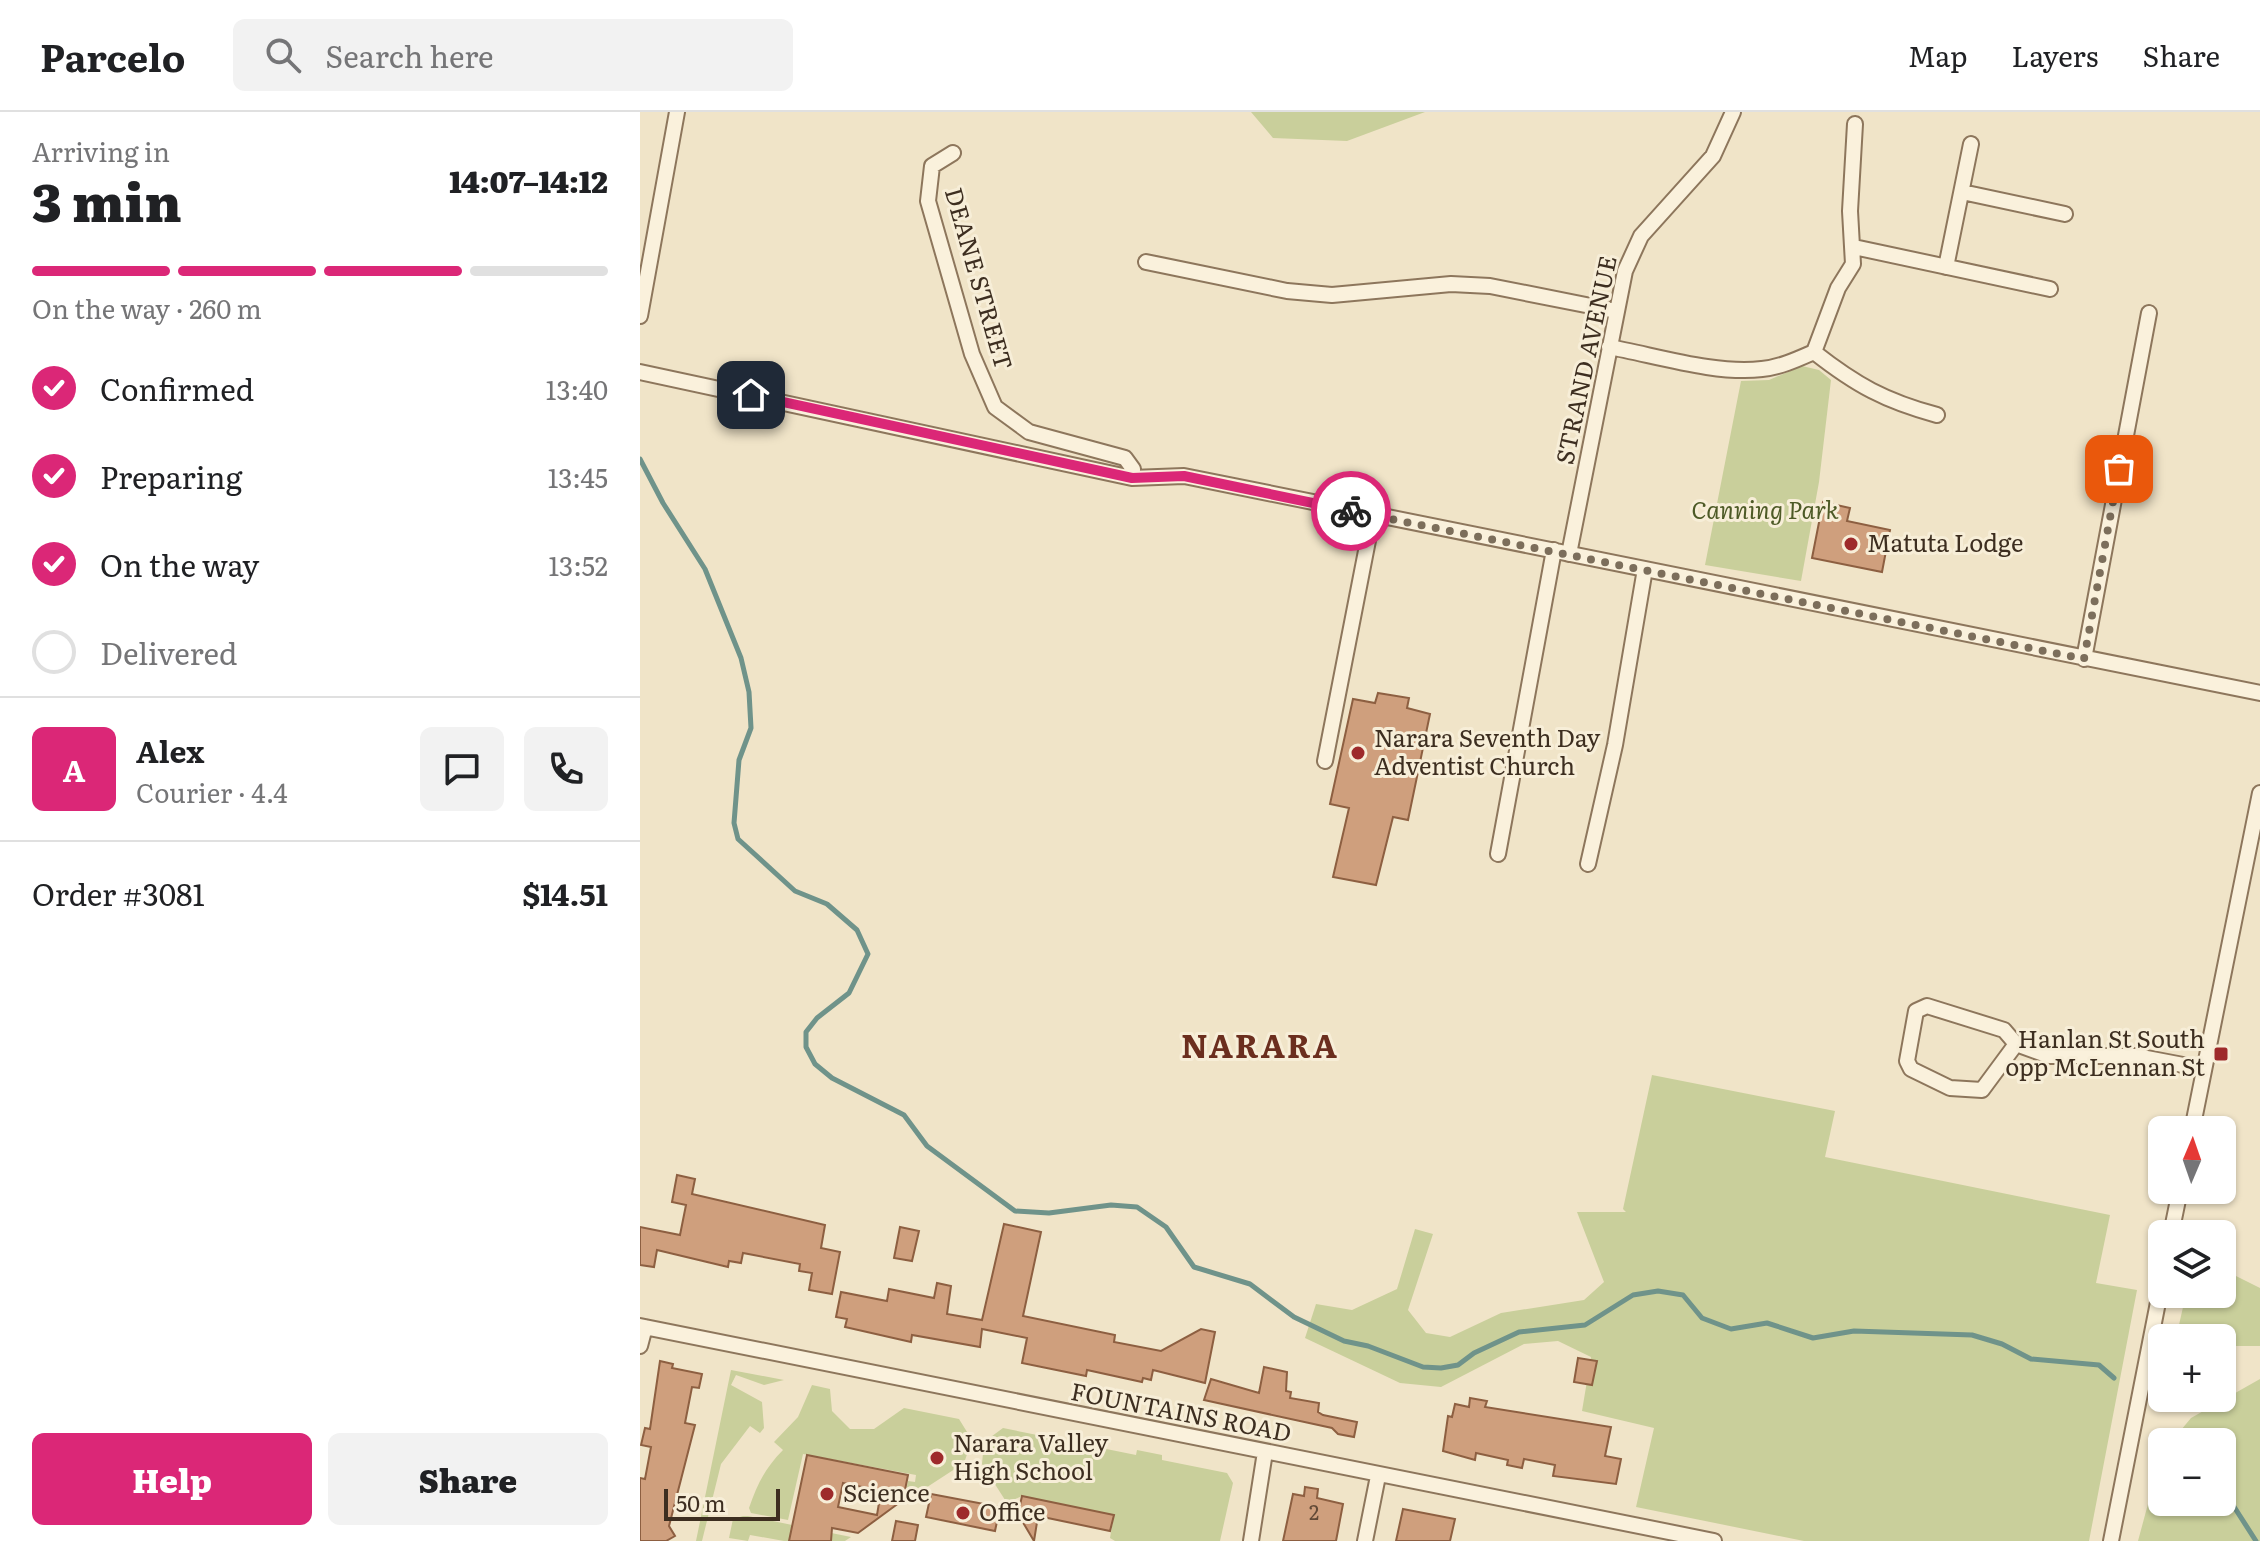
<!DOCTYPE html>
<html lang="en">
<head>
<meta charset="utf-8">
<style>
	:root { --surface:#fff; --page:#f2f2f2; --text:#202124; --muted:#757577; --line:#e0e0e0; --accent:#db2777 }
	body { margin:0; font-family:Literata,serif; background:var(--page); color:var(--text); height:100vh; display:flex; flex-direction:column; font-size:30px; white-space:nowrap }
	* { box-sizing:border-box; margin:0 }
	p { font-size:26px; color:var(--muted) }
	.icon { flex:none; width:44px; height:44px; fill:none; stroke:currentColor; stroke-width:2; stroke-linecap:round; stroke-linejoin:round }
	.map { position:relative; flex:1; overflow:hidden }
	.sheet { display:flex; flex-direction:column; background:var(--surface); width:640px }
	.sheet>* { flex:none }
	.needle { width:52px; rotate:2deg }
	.buttons { position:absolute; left:1508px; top:1004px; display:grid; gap:16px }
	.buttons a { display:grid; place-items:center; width:88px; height:88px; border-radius:12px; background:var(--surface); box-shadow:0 2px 6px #0004; font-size:40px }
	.scale { position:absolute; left:24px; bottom:20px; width:116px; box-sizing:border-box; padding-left:8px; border:4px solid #3d2e20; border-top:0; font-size:22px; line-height:28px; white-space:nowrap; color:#3d2e20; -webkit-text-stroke:6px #f7eed8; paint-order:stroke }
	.pin { position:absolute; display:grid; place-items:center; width:68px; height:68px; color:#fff; margin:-34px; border-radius:16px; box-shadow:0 4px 12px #0006 }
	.courier { position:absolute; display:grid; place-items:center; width:80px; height:80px; margin:-40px; border:6px solid #db2777; border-radius:50%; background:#fff; color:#222; box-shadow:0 2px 10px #0007 }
	.overview em { font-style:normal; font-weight:800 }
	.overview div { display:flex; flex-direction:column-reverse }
	.overview { display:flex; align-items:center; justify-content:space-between; height:136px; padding:0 32px }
	h1 { font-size:52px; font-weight:800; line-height:60px }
	.bar { display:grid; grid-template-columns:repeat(4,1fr); gap:12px 8px; align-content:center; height:96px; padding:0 32px }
	.bar i { height:10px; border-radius:6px; background:var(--line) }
	.bar .selected { background:var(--accent) }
	.bar p { grid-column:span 4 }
	.line { display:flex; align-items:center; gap:20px; padding:0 32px; border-top:2px solid var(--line) }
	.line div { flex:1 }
	.round { display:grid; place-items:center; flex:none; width:84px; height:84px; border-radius:12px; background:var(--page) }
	ol { padding:0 32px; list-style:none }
	li { display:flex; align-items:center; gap:24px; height:88px }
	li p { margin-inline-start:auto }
	li .icon { padding:8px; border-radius:50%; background:var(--accent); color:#fff; stroke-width:4 }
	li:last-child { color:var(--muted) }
	li i { width:44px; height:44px; border:4px solid var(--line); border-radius:50% }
	.cta { display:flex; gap:16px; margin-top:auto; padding:16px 32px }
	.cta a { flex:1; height:92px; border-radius:12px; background:var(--accent); color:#fff; font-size:32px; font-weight:800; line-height:92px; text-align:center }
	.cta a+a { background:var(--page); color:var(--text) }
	header { display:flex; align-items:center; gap:48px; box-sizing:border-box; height:112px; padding:0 40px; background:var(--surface); border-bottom:2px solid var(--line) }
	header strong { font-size:38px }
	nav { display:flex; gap:44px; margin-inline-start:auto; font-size:28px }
	.search { width:560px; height:72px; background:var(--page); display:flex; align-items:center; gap:20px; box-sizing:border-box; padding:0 28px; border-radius:12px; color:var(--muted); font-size:30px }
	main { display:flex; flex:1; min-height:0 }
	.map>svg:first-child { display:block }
	.green { fill:#c9cf9b }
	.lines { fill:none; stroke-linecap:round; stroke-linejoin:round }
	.stream { stroke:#6f938a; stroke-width:5 }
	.building { fill:#cf9f7d; stroke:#8d5f41; stroke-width:2; fill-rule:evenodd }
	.street-casing { stroke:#8d765c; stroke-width:18 }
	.street { stroke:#faf1dc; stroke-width:14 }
	.done { stroke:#7c6e5b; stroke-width:8; stroke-dasharray:0 14.4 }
	.route { stroke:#db2777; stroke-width:10 }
	.poi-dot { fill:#9e2a2b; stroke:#f7eed8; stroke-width:3 }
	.labels { text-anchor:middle; stroke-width:6; stroke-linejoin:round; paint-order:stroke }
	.number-label { font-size:20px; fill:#624a37 }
	.street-label { font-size:24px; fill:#3d2e20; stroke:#f7eed8 }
	.park-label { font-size:24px; font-style:italic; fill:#4d5a26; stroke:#f7eed8 }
	.poi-label { font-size:24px; fill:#3d2e20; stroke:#f7eed8; text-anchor:start }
	.district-label { font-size:32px; font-weight:bold; letter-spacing:2px; fill:#6b2e1e; stroke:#f7eed8 }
</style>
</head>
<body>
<header>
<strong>Parcelo</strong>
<div class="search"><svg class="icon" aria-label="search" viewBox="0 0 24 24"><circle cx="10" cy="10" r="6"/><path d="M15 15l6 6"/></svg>Search here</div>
<nav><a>Map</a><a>Layers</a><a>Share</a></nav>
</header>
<main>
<section class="sheet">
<div class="overview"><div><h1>3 min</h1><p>Arriving in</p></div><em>14:07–14:12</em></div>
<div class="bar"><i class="selected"></i><i class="selected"></i><i class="selected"></i><i></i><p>On the way · 260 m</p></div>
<ol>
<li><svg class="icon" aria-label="check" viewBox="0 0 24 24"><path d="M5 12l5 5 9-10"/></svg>Confirmed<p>13:40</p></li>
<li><svg class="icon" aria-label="check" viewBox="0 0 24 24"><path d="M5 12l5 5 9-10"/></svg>Preparing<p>13:45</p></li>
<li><svg class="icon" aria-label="check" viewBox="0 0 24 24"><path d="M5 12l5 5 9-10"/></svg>On the way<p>13:52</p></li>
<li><i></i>Delivered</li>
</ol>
<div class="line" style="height:144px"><b class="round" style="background:var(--accent);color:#fff">A</b><div><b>Alex</b><p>Courier · 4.4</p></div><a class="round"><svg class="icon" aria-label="chat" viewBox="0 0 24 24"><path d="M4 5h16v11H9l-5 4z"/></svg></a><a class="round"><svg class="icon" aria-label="phone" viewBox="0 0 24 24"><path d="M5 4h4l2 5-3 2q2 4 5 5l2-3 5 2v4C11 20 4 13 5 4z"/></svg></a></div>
<div class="line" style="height:104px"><div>Order #3081</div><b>$14.51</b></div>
<div class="cta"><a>Help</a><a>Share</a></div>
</section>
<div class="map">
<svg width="1620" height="1429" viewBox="0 0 1620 1429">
	<rect width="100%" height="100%" fill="#f0e4c8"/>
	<!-- green -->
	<path class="green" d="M611 0H785L707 29 633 26Z
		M1162 254 1179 258 1191 268 1179 370 1161 469 1065 453 1101 269 1129 268Z
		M1012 963 1195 999 1185 1045 1470 1103 1456 1171 1497 1178 1449 1429H1164L996 1395 1014 1316 942 1299 951 1245 918 1229 884 1232 801 1275 760 1271 665 1226 676 1192 712 1198 757 1177 775 1117 793 1122 768 1198 786 1221 810 1225 861 1201 944 1188 964 1170 937 1100H986L983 1097Z
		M1582 1157 1620 1176V1234H1582V1226H1536L1546 1182H1582Z
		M91 1258 144 1268 124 1273 96 1263 91 1273 122 1290 124 1316 120 1321 110 1314 81 1352 62 1429H56Z
		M1620 1267V1429H1498L1522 1340V1390H1582V1330H1531L1551 1306Z
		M172 1273 190 1277 192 1299 210 1317H234L264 1296 319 1307 332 1328 324 1351 278 1381 266 1379 268 1369 275 1370 276 1363 163 1342 148 1408 111 1401 109 1396C117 1373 125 1356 143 1338L134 1330 158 1305Z
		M363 1316 496 1343 497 1338 522 1343V1348L587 1361 593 1371 580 1429H475L470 1426 474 1403 382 1384 367 1391 342 1352 344 1330Z
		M103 1404H108L211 1425 205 1429H144L110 1423 108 1429 89 1426 93 1407Z"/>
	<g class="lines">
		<!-- stream -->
		<path class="stream" d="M0 347 23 391 65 457 101 546 109 580 111 616 99 648 94 711 98 727 155 779 187 792 217 818 228 842 209 881 177 906 166 920V935L175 952 192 966 264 1003 287 1034 375 1099 409 1101 471 1093 497 1095 526 1115 554 1155 610 1172 654 1205 704 1229 728 1234 783 1255 801 1256 818 1253 834 1241 879 1220 945 1213 993 1183 1018 1179 1043 1183 1062 1206 1091 1217 1127 1211 1173 1226 1214 1219 1332 1223 1362 1232 1391 1247 1459 1253 1474 1266
			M1519 1325 1526 1330
			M1582 1376 1616 1429"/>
	</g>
	<!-- building -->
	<path class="building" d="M1183 390 1210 396 1207 409 1250 418 1242 460 1172 446Z
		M738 581 769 586 767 596 790 602 768 708 753 705 736 773 693 765 709 696 690 692 713 587 735 591Z
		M37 1063 55 1067 52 1082 185 1113 181 1136 200 1140 192 1182 169 1178 172 1161 159 1159 160 1152 103 1141 101 1151 89 1149 88 1155 17 1138 14 1155 0 1153V1115L40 1123 46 1093 32 1090Z
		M364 1112 401 1120 383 1204 475 1223 474 1230 521 1239 561 1217 575 1220 565 1271 513 1258 511 1268 503 1266 502 1270 447 1258 446 1264 382 1251 387 1226 342 1217 340 1235 272 1223 271 1230 205 1215 207 1207 196 1205 201 1180 247 1189 249 1177 294 1186 297 1171 311 1174 307 1202 342 1208Z
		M260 1115 279 1119 272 1149 254 1146Z
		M938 1246 957 1249 952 1273 934 1270Z
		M20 1249 33 1252 32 1256 62 1262 59 1276 52 1275 45 1311 55 1313 29 1414 35 1424 26 1429H0V1366L5 1367 11 1335 1 1333 5 1316 10 1317Z
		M624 1255 647 1260 646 1279 651 1280 650 1286 679 1291 678 1300 683 1303 717 1310 714 1325 698 1322 692 1316 564 1288 571 1267 619 1281Z
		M830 1286 847 1289 845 1295 971 1315 965 1344 981 1347 976 1372 913 1364 915 1353 884 1347 882 1356 867 1353 868 1348 836 1341 835 1348 803 1339 808 1304 812 1305 815 1292 829 1295Z
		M167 1343 268 1363 263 1388 218 1421 192 1416 191 1429H149ZM203 1371 241 1379 237 1403 198 1395Z
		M665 1375 678 1377 677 1386 703 1392 696 1429H643L653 1382 664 1384Z
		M291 1382 360 1395 355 1419 286 1405Z
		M382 1384 474 1403 470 1419 398 1404 394 1429 378 1402Z
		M763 1397 815 1407 810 1429H756Z
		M256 1409 278 1413 275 1429H252Z"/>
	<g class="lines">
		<defs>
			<path id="street" d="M313 41 292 54 288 89 332 242 355 295 389 320 485 346 493 357 492 366
				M1322 80 1425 102
				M1214 135 1410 177
				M506 150 647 179 692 183 811 172 850 174 976 199
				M1306 155 1331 32
				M0 204 37 0
				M969 235C1014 243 1077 263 1122 257 1141 255 1158 247 1174 240L1198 176 1213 152 1210 99 1215 12
				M1174 240C1216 273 1245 289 1297 303
				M0 260 492 366 544 364 1620 581
				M929 442 985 159 1001 124 1073 44 1093 0
				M1444 547 1509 201
				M685 649 733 403
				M858 742 914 438
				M948 752 975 633 1005 457
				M1376 932 1342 978 1310 976 1271 957 1267 949 1276 899 1287 894 1364 918 1376 932 1409 944H1496L1564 957
				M1552 1018 1620 681
				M1531 1122 1540 1078
				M0 1214 1074 1429
				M0 1234 5 1215
				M611 1429 625 1340
				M725 1429 738 1364
				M1471 1429 1522 1170"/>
		</defs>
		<!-- street casing -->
		<use href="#street" class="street-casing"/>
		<!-- street -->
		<use href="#street" class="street"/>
	</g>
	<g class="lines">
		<!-- done -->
		<path class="done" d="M711 399 1444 547 1479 357"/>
		<!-- route -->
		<path class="route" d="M111 283 492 366 544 364 711 399"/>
	</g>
	<!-- markers -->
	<g class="poi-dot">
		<circle cx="1211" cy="432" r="8"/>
		<circle cx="718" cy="641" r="8"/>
		<rect x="1573" y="934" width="16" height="16" rx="4"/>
		<circle cx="297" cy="1346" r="8"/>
		<circle cx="187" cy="1382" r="8"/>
		<circle cx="323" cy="1401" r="8"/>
	</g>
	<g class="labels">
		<!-- number labels -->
		<g class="number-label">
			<text x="674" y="1408">2</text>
		</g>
		<!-- street labels -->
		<g class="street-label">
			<text transform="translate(338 167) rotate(74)" y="8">DEANE STREET</text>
			<text transform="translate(947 248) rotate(-78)" y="8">STRAND AVENUE</text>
			<text transform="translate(541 1301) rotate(11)" y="8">FOUNTAINS ROAD</text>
		</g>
		<!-- park labels -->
		<g class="park-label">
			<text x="1125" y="407">Canning Park</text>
		</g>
		<!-- poi labels -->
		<g class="poi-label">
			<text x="1227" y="440">Matuta Lodge</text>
			<text x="734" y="635">Narara Seventh Day<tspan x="734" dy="28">Adventist Church</tspan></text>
			<text x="1565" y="936" text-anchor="end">Hanlan St South<tspan x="1565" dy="28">opp McLennan St</tspan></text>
			<text x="313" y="1340">Narara Valley<tspan x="313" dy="28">High School</tspan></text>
			<text x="203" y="1390">Science</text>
			<text x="339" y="1409">Office</text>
		</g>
		<!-- district labels -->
		<g class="district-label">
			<text x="620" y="946">NARARA</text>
		</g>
	</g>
</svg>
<div class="buttons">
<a><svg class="needle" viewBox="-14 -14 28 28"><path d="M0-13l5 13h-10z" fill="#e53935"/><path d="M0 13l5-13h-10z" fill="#757577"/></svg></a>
<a><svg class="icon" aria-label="layers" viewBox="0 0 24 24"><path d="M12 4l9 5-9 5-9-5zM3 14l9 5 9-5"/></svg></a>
<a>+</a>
<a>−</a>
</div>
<div class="scale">50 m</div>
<div class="pin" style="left:1479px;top:357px;background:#ea580c"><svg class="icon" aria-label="bag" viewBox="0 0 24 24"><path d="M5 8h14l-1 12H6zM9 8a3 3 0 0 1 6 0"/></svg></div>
<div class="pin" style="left:111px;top:283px;background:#1f2937"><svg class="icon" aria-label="home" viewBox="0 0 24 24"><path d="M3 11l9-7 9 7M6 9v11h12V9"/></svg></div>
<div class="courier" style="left:711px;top:399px"><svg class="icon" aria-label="bike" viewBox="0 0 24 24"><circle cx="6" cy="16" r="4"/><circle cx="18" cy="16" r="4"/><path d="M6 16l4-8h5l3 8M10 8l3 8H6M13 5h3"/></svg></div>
</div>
</main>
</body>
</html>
